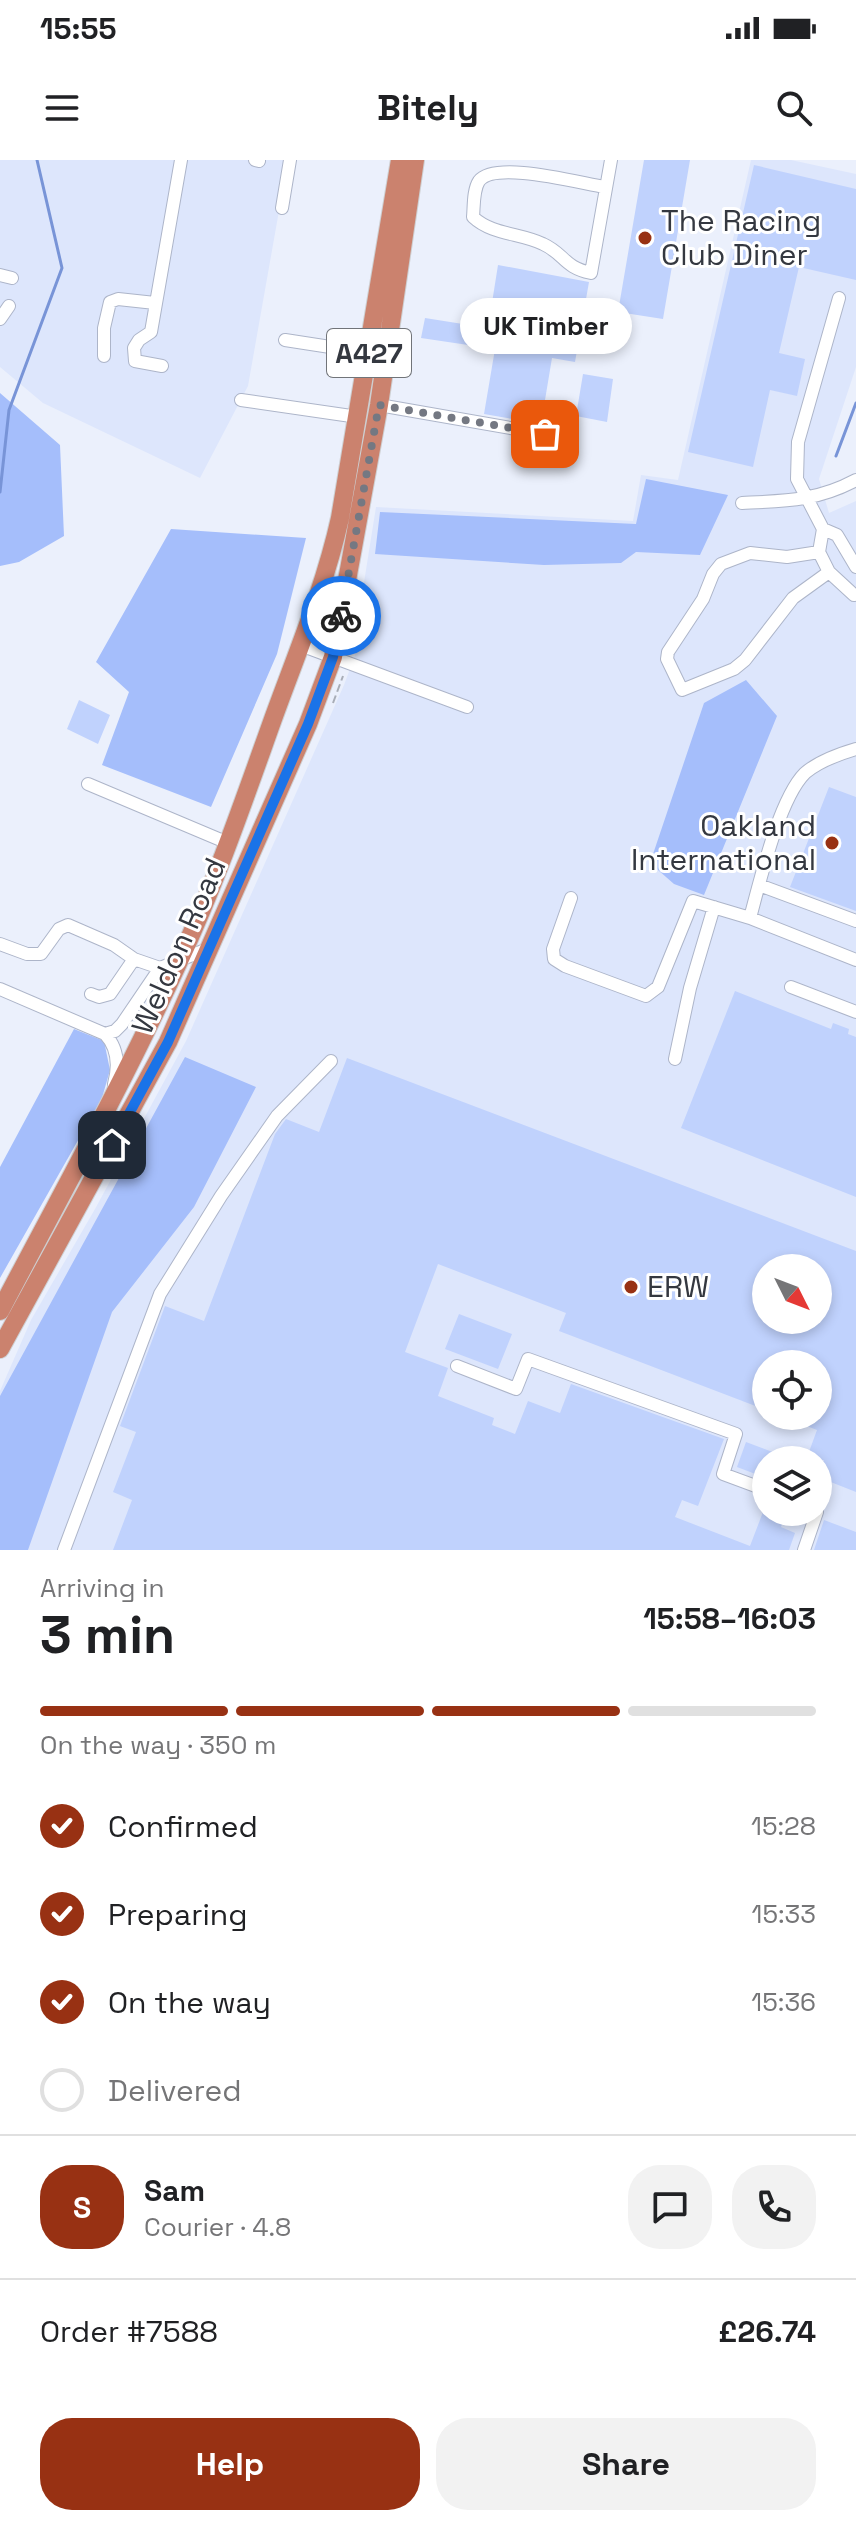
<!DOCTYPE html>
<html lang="en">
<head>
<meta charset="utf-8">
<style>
	:root { --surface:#fff; --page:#f2f2f2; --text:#202124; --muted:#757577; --line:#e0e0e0; --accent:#983113 }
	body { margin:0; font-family:"Space Grotesk",sans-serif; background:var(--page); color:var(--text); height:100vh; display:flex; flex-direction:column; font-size:30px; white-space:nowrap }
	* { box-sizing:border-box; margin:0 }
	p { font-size:26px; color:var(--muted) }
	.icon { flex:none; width:44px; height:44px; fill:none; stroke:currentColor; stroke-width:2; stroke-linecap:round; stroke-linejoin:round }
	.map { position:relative; height:1390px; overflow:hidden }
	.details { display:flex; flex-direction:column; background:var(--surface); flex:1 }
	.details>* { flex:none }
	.needle { width:52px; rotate:132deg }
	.controls { position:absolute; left:752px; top:1094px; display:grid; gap:16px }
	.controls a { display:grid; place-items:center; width:80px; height:80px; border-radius:50%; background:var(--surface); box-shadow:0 4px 12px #0003; font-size:40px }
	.pin { position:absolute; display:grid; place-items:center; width:68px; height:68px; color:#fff; margin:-34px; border-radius:16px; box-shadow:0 4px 12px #0006 }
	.courier { position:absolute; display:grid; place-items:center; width:80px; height:80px; margin:-40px; border:6px solid #1a73e8; border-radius:50%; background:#fff; color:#222; box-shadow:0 2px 10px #0007 }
	.bubble { position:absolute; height:56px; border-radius:28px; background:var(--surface); box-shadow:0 4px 12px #0003; font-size:26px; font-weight:600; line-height:56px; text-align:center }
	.headline em { font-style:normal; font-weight:600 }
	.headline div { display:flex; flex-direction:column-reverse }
	.headline { display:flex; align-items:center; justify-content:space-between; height:136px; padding:0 40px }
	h1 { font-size:52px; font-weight:600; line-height:60px }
	.bar { display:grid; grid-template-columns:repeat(4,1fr); gap:12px 8px; align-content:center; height:96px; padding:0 40px }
	.bar i { height:10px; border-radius:6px; background:var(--line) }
	.bar .selected { background:var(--accent) }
	.bar p { grid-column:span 4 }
	.line { display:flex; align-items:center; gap:20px; padding:0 40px; border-top:2px solid var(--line) }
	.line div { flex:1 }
	.round { display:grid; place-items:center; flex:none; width:84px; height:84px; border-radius:32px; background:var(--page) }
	ol { padding:0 40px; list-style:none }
	li { display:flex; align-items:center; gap:24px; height:88px }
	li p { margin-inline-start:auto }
	li .icon { padding:8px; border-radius:50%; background:var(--accent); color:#fff; stroke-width:4 }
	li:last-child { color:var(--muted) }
	li i { width:44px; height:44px; border:4px solid var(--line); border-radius:50% }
	.button { display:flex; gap:16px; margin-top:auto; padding:16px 40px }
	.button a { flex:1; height:92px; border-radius:32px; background:var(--accent); color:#fff; font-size:32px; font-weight:600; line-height:92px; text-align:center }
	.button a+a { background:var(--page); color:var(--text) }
	.status { display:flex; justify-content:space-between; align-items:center; height:56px; padding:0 40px; background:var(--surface); direction:ltr }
	.status svg { height:22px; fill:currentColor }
	header { display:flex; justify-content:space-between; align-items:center; height:104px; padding:0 40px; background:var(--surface); font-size:36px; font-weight:600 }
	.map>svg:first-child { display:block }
	.built { fill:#dde6fc; fill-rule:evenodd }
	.green { fill:#a5befb }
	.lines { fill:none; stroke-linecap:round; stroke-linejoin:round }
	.stream { stroke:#7894d7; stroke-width:3 }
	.building { fill:#c0d2fd; fill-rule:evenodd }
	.minor-casing { stroke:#adb5c9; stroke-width:14 }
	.highway-casing { stroke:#cecfd1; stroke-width:20 }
	.path { stroke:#a8adb7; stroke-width:2; stroke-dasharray:8 4; stroke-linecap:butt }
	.minor { stroke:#fff; stroke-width:12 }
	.highway { stroke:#cb826e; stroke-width:18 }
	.done { stroke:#747882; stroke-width:8; stroke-dasharray:0 14.4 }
	.route { stroke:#1a73e8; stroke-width:10 }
	.poi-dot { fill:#983113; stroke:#fff; stroke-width:3 }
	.labels { text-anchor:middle; stroke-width:6; stroke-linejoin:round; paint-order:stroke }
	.shield { fill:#fff; stroke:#717479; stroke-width:2 }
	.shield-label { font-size:28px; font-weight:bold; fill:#343840 }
	.poi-label { font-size:30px; fill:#343840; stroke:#fff; text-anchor:start }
	.street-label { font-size:30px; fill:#343840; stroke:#fff }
</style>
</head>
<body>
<div class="status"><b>15:55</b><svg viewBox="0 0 49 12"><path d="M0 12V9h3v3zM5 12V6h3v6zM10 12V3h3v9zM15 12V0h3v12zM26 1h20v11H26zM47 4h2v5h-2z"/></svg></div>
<header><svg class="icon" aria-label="menu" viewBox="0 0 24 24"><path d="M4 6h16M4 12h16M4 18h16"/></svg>Bitely<svg class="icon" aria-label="search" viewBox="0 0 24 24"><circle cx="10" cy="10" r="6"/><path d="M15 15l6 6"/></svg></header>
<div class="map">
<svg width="856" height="1390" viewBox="0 0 856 1390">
	<rect width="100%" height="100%" fill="#ebf0fc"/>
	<!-- built -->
	<path class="built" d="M0 0H288L248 226 200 318 43 243 0 207Z
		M751 0H791L856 14V207L819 319 829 353 856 341V1390H0V1231L31 1160 95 1049 186 881 344 525 357 490 355 479 376 347 633 361 641 315 678 320ZM766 1108H818V1160H766ZM766 1204H818V1256H766ZM766 1300H818V1352H766Z"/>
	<!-- green -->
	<path class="green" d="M0 233 60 285 64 376 19 402 0 406Z
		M646 319 728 335 700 395 636 392 621 403 544 405 375 394 380 352 636 364Z
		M171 369 306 378 277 494 211 647 102 605 129 532 96 502Z
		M746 520 777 556 704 735 674 724 650 703 704 543Z
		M74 869 104 881 110 910 102 938 0 1118V1007Z
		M185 897 256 927 194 1047 112 1152 28 1390H0V1236Z"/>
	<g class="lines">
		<!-- stream -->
		<path class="stream" d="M836 296 856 243
			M0 332 9 250 62 108 37 0"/>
	</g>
	<!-- building -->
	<path class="building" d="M644 0H690L663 159 618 152Z
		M754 5 856 29V120L799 107 779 193 805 199 797 236 770 230 753 307 688 292Z
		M498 105 589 122 575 202 552 198 541 264 484 254 495 189 421 178 425 158 488 168Z
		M583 214 613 219 607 262 576 256Z
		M79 540 110 555 98 584 67 569Z
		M829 627 856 637V751L790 727Z
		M735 831 831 869 833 863 849 869 848 874 856 877V1037L681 968Z
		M347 898 856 1091V1332L818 1317 824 1300H806L817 1270 783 1257 818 1256V1204H766V1250L559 1171 566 1153 438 1104 405 1192 448 1208 438 1236 494 1258 492 1265 515 1274 528 1241 560 1253 571 1224 724 1279 698 1346 682 1340 675 1357 750 1386 763 1352H786L781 1367 795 1373 789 1390H113L132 1340 113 1332 136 1272 120 1266 165 1146 204 1161 275 974 286 959 319 972ZM766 1108H818V1160H766Z
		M459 1154 512 1174 498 1209 445 1189Z
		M746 1282 791 1299V1300H766V1318L737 1307Z
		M824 1360 856 1372V1390H814Z"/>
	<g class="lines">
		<defs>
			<path id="minor" d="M255 0 259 1
				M605 27C579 23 495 0 479 21 473 30 474 47 473 57 492 75 521 73 543 84 565 94 563 107 591 113L611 0
				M282 48 290 0
				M0 115 12 118
				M839 138 798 282 797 319 823 369 819 392 829 412 854 435
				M0 159 9 146
				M285 180 369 193
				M104 196V168L110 142 118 139 155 143
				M162 206 135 201 134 188 139 180 151 172 181 0
				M241 240 358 257
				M379 245 545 274 556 272 559 252
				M742 343C785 341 817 341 856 320
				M823 369 837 375 856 407
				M819 392 787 397 750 393 721 404 713 414 703 439 668 492 667 499 682 530 734 509 745 500 793 438 829 412
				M300 485 467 547
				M88 624 228 683
				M759 725 856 761
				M571 738 553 789 554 799 565 806 646 836 658 827 693 741 750 758 856 800
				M750 758C760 721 779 639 805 613 819 601 839 594 856 589
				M0 784 27 794H41L59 769 68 765 114 785 134 799 160 808
				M791 827 856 852
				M0 829 105 874C118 888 119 906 114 924
				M91 834 99 837 110 834 134 799
				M105 874 115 871 122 864 160 808 210 788
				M675 899 690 828 714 747
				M457 1206 516 1229 528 1199 736 1274 723 1314 766 1330
				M64 1390 160 1134 221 1036 277 956 331 901
				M804 1390 817 1352"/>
			<path id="highway" d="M0 1151C61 1035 125 920 179 801 216 722 244 640 273 559 297 493 325 426 340 358L400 0
				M0 1189 168 882 308 564 333 497 379 245 415 0"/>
		</defs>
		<!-- minor casing -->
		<use href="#minor" class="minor-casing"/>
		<!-- highway casing -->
		<use href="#highway" class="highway-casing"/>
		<!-- path -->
		<path class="path" d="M351 490 352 477
			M333 543 343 516"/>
		<!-- minor -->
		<use href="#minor" class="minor"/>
		<!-- highway -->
		<use href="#highway" class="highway"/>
	</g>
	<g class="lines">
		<!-- done -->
		<path class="done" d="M341 456 379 245 545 274"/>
		<!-- route -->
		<path class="route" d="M112 985 168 882 308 564 333 497 341 456"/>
	</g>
	<!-- markers -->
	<g class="poi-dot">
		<circle cx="645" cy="78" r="8"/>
		<circle cx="832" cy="683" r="8"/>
		<circle cx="631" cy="1127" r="8"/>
	</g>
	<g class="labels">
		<!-- shield labels -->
		<rect class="shield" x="327" y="169" width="84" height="48" rx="6"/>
		<g class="shield-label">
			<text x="369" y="203">A427</text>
		</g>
		<!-- poi labels -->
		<g class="poi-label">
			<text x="661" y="71">The Racing<tspan x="661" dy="34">Club Diner</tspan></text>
			<text x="816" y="676" text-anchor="end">Oakland<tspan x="816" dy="34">International</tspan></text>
			<text x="647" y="1137">ERW</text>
		</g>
		<!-- street labels -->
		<g class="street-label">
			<text transform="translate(179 786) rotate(-66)" y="10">Weldon Road</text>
		</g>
	</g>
</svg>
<div class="controls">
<a><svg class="needle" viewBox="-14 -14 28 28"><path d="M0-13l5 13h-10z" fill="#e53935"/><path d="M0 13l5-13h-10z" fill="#757577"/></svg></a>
<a><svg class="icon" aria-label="locate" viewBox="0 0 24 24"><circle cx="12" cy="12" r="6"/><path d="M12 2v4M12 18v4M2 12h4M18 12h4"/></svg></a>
<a><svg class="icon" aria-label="layers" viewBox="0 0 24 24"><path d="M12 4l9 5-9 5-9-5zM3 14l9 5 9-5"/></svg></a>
</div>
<div class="pin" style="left:545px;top:274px;background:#ea580c"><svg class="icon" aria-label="bag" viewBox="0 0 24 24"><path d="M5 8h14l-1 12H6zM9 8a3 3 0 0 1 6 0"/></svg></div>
<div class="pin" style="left:112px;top:985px;background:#1f2937"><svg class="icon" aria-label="home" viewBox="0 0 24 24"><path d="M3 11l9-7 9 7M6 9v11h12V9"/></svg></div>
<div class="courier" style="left:341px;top:456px"><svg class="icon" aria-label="bike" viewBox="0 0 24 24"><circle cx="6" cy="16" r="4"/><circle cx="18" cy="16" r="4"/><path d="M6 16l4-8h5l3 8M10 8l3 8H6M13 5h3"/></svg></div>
<div class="bubble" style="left:460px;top:138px;width:172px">UK Timber</div>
</div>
<section class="details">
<div class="headline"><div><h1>3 min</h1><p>Arriving in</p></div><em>15:58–16:03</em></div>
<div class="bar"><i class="selected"></i><i class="selected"></i><i class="selected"></i><i></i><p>On the way · 350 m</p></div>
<ol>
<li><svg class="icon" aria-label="check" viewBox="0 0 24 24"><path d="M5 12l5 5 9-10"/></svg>Confirmed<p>15:28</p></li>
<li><svg class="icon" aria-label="check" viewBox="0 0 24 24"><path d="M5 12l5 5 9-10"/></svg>Preparing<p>15:33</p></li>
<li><svg class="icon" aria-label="check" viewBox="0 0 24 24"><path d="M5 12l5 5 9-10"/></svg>On the way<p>15:36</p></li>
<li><i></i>Delivered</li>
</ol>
<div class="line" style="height:144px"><b class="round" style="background:var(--accent);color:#fff">S</b><div><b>Sam</b><p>Courier · 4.8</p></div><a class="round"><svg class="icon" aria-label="chat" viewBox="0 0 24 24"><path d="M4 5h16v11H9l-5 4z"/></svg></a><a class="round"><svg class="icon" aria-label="phone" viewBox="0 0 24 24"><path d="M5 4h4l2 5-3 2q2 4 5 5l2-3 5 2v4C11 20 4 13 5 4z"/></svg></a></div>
<div class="line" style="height:104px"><div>Order #7588</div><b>£26.74</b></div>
<div class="button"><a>Help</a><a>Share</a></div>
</section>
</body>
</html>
